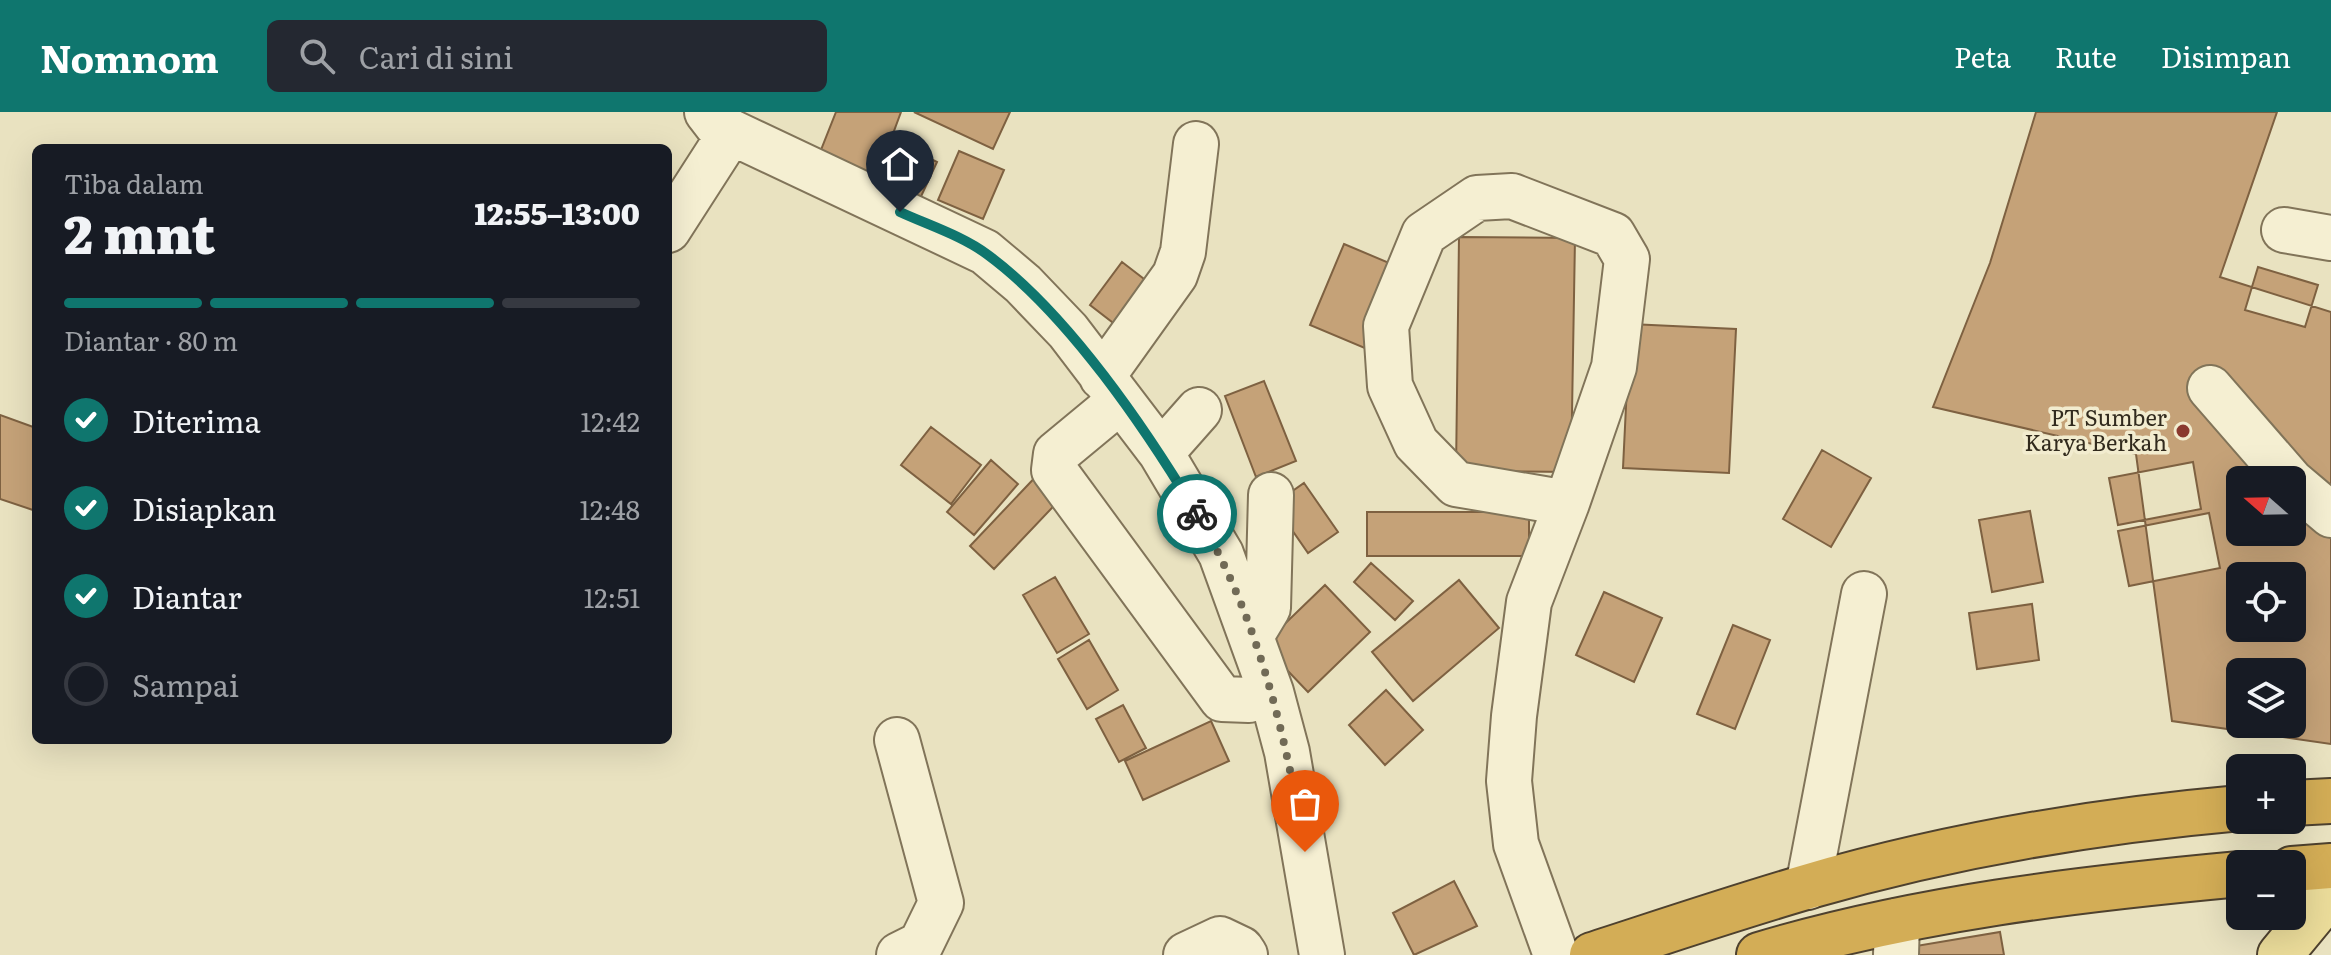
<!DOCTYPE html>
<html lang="id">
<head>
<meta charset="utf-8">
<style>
	:root { --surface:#171b24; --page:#242831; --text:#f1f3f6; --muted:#9ea1a6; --line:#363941; --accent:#0f766e }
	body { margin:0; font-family:Literata,serif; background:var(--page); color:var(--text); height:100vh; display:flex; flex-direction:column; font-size:30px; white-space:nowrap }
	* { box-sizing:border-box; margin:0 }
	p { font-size:26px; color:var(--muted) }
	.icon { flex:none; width:44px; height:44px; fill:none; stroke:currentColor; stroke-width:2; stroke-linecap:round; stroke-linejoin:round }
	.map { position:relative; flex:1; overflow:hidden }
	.sheet { position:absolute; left:32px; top:32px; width:640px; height:600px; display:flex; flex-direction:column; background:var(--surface); border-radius:12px; box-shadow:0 8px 32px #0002 }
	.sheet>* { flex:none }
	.needle { width:52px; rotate:290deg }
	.tools { position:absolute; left:2226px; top:354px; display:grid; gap:16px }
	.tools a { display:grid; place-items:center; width:80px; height:80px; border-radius:12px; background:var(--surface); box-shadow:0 8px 32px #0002; font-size:40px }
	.pin { position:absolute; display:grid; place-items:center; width:68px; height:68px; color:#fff; margin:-82px -34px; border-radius:50% 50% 50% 0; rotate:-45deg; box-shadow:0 0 8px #0007 }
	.pin .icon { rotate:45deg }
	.courier { position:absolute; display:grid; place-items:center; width:80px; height:80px; margin:-40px; border:6px solid #0f766e; border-radius:50%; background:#fff; color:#222; box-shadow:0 2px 10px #0007 }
	.headline em { font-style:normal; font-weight:800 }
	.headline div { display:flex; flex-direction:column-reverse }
	.headline { display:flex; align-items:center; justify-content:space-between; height:136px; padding:0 32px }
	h1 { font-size:52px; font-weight:800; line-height:60px }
	.bar { display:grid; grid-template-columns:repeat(4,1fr); gap:12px 8px; align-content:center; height:96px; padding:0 32px }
	.bar i { height:10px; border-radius:6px; background:var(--line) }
	.bar .on { background:var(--accent) }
	.bar p { grid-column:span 4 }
	ol { padding:0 32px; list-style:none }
	li { display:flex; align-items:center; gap:24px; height:88px }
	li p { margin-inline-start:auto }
	li .icon { padding:8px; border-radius:50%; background:var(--accent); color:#fff; stroke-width:4 }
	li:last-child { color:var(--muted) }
	li i { width:44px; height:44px; border:4px solid var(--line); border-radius:50% }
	header { display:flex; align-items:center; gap:48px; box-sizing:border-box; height:112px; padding:0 40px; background:var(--accent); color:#fff }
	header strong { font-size:38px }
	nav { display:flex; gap:44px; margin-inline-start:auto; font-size:28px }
	.search { width:560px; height:72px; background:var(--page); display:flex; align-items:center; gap:20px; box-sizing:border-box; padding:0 28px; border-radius:12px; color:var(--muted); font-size:30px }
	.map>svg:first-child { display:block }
	.building { fill:#c5a278; stroke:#7e6141; stroke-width:2; fill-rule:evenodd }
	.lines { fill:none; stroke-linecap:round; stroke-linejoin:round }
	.minor-casing { stroke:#817459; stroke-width:48 }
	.major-casing { stroke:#4e412e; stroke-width:48 }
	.highway-casing { stroke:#4e412e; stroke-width:48 }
	.minor { stroke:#f5efd2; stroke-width:44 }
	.major { stroke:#ebdc9a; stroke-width:44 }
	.highway { stroke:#d3ad56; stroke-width:44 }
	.done { stroke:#716a56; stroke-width:8; stroke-dasharray:0 14.4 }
	.route { stroke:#0f766e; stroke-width:10 }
	.poi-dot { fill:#8a3a2f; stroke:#f2eccf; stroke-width:3 }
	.labels { text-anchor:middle; stroke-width:7; stroke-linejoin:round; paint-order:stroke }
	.poi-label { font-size:22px; fill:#312a1d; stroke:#f2eccf; text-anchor:end }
</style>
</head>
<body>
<header>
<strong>Nomnom</strong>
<div class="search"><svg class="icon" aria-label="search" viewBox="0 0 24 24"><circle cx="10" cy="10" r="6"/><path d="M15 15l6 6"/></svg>Cari di sini</div>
<nav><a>Peta</a><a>Rute</a><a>Disimpan</a></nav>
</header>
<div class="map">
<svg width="2331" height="843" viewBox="0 0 2331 843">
	<rect width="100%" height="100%" fill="#e9e2c0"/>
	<!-- building -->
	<path class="building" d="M836 0H901L877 65 819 43Z
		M914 0H1010L993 37Z
		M2036 0H2277L2220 165 2331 200V632L2172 609 2136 342 1933 295 1990 151ZM2240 368H2292V420H2240ZM2240 464H2292V516H2240ZM2240 560H2292V612H2240Z
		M909 36 937 50 918 91 890 78Z
		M959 39 1004 58 983 107 938 88Z
		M1459 125 1575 126 1571 360 1456 359Z
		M1344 132 1401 156 1367 237 1310 213Z
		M1122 150 1157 177 1125 220 1090 193Z
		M2258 155 2318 173 2305 215 2245 198Z
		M1630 212 1736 217 1729 361 1623 356Z
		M1264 269 1296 349 1256 365 1225 284Z
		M0 303 36 316V399L0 387Z
		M931 315 981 353 951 392 901 353Z
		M1822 338 1871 366 1831 435 1783 407Z
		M991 348 1018 372 974 423 947 400Z
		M2193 350 2201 397 2118 413 2109 366Z
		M1043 357 1067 380 994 457 970 434Z
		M1304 371 1338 420 1308 441 1274 392Z
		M2030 399 2043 470 1992 480 1979 408Z
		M1367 400H1529V444H1367Z
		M2209 401 2220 456 2129 474 2118 419Z
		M1371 451 1413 489 1395 508 1354 470Z
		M1055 465 1089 522 1057 541 1023 483Z
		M1459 468 1499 516 1413 589 1372 540Z
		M1325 473 1370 520 1308 580 1263 533Z
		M1604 480 1662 506 1634 570 1576 543Z
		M2032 492 2039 548 1977 557 1969 501Z
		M1733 513 1770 528 1735 617 1697 602Z
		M1089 528 1118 578 1087 597 1058 547Z
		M1386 578 1423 618 1385 653 1349 613Z
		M1123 593 1146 636 1119 650 1096 607Z
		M1211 609 1229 649 1143 688 1125 649Z
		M1454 769 1477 814 1414 843 1393 801Z
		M2000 820 2004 843H1911L1910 835Z"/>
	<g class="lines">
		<defs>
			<path id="minor" d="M707 0 717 13 731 20 985 140 1023 172 1068 219 1161 341 1221 442 1271 580 1287 640 1322 843
				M668 118 731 20
				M2284 118 2331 126
				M1102 265 1175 163 1183 140 1196 32
				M2210 276 2290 368
				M1120 289 1056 342 1054 358 1222 587 1249 588 1271 580
				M1161 341 1199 298
				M2292 370 2331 403
				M1253 521 1268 496 1271 383
				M897 628 941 791 921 832 899 843
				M1808 775 1864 482
				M1186 843 1220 827 1241 837 1245 843
				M1556 843 1516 732 1509 669 1514 604 1529 490 1567 391 1614 255 1627 147 1613 123 1512 84 1477 86 1424 122 1386 214 1390 274 1416 331 1456 372 1567 391
				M1896 843 1897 809"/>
			<path id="major" d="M2280 843 2331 781"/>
			<path id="highway" d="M2292 691 2331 689
				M2292 757 2331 754
				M1592 843C1663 820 1734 796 1806 775 1947 734 2093 709 2240 696
				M1759 843C1916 796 2078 777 2240 762"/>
		</defs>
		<!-- minor casing -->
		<use href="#minor" class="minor-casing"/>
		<!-- major casing -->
		<use href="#major" class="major-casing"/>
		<!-- highway casing -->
		<use href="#highway" class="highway-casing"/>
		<!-- minor -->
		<use href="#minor" class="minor"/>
		<!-- major -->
		<use href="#major" class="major"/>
		<!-- highway -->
		<use href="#highway" class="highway"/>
	</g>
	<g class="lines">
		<!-- done -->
		<path class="done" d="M1197 402C1258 505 1286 623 1305 740"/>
		<!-- route -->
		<path class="route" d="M900 100C928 113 963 124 988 143 1068 202 1146 317 1197 402"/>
	</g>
	<!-- markers -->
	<circle class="poi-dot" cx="2183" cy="319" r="8"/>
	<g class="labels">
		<!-- poi labels -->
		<g class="poi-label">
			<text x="2167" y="314">PT Sumber<tspan x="2167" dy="25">Karya Berkah</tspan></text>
		</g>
	</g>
</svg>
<div class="tools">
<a><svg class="needle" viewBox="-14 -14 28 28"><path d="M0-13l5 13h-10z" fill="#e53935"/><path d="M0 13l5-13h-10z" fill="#9ea1a6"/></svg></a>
<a><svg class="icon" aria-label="locate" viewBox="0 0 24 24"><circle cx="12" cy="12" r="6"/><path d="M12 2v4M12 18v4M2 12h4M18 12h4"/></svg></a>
<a><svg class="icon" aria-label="layers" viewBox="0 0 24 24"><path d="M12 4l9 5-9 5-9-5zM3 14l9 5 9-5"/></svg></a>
<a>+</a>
<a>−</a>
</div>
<div class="pin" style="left:1305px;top:740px;background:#ea580c"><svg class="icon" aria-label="bag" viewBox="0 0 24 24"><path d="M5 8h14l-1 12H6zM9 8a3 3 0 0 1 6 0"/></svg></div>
<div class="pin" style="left:900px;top:100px;background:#1f2937"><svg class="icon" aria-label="home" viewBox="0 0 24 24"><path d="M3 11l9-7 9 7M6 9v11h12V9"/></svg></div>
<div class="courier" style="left:1197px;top:402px"><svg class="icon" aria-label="bike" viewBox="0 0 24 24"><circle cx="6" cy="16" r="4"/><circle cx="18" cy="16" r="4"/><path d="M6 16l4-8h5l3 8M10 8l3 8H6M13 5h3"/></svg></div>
<section class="sheet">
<div class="headline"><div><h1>2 mnt</h1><p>Tiba dalam</p></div><em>12:55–13:00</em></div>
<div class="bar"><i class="on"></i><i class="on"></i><i class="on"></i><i></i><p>Diantar · 80 m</p></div>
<ol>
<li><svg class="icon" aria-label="check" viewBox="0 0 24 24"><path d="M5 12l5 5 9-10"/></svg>Diterima<p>12:42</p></li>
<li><svg class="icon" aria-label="check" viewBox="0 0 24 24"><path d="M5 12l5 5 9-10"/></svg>Disiapkan<p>12:48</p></li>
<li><svg class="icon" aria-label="check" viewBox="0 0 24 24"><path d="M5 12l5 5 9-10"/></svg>Diantar<p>12:51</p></li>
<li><i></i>Sampai</li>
</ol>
</section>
</div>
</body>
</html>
